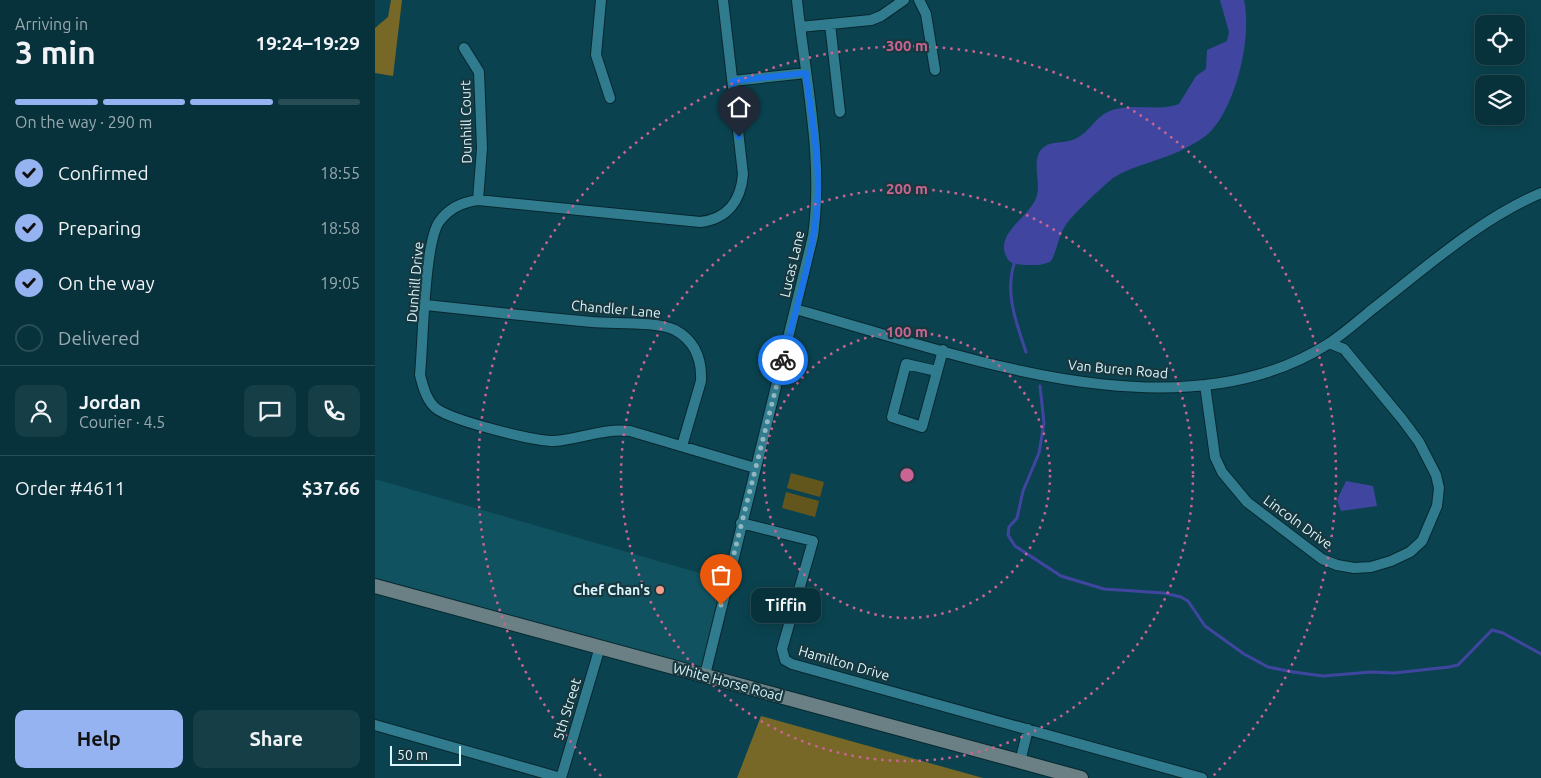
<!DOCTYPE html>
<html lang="en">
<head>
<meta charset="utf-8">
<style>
	:root { --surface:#08323b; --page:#163e46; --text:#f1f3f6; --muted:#98aaaf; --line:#294d55; --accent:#95b2f1 }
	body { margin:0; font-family:Ubuntu,sans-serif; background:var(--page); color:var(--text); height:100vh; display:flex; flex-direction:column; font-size:19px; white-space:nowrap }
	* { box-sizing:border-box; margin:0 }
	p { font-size:16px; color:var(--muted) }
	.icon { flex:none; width:28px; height:28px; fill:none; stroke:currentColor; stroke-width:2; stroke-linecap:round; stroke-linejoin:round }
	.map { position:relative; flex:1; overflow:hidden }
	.details { display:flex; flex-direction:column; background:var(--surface); width:375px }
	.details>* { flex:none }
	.fabs { position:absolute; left:1100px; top:15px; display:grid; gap:10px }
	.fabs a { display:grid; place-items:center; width:50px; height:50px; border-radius:10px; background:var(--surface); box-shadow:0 2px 12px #0003,0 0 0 1px var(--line); font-size:25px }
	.scale { position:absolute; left:15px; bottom:12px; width:71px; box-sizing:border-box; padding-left:5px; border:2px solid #daf5fc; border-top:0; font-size:14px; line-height:18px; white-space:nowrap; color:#daf5fc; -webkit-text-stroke:4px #18373e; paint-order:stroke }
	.pin { position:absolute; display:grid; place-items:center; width:42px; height:42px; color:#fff; margin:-51px -21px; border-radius:50% 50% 50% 0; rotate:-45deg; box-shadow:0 0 5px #0007 }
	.pin .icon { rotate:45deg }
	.courier { position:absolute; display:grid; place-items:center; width:50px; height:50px; margin:-25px; border:4px solid #1a73e8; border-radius:50%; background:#fff; color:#222; box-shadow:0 1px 6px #0007 }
	.bubble { position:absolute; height:35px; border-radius:10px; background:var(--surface); box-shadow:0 2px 12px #0003,0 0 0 1px var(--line); font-size:16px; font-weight:600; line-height:35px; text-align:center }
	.headline em { font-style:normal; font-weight:600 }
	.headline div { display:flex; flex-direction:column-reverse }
	.headline { display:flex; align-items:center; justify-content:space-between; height:85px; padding:0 15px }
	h1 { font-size:32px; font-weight:600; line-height:38px }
	.bar { display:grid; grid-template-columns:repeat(4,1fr); gap:8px 5px; align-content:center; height:60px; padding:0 15px }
	.bar i { height:6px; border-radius:4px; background:var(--line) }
	.bar .selected { background:var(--accent) }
	.bar p { grid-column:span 4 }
	.line { display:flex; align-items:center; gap:12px; padding:0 15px; border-top:1px solid var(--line) }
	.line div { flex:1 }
	.round { display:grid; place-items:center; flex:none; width:52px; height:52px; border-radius:10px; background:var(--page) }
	ol { padding:0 15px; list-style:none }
	li { display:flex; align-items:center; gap:15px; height:55px }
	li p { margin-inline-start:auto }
	li .icon { padding:5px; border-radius:50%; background:var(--accent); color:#111; stroke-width:4 }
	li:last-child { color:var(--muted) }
	li i { width:28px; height:28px; border:2px solid var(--line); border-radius:50% }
	.button { display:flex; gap:10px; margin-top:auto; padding:10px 15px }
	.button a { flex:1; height:58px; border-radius:10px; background:var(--accent); color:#111; font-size:20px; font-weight:600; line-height:58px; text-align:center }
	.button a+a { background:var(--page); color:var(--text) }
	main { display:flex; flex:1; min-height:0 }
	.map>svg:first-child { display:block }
	.built { fill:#10525f }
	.green { fill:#63561c }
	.forest { fill:#776828 }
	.water { fill:#4046a0 }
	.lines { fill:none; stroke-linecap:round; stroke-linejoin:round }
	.stream { stroke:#4046a0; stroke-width:3 }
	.minor-casing { stroke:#07272f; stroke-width:12 }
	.secondary-casing { stroke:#07272f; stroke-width:16 }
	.minor { stroke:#307b8d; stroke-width:10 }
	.secondary { stroke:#6a8084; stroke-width:14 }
	.done { stroke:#91b7bf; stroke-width:5; stroke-dasharray:0 9 }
	.route { stroke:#1a73e8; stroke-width:6 }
	.ring { fill:none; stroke:#ca6593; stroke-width:2.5; stroke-dasharray:2.5 5 }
	.poi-dot { fill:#f49e87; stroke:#18373e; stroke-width:2 }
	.labels { text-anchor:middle; stroke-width:4.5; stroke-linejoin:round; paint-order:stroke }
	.street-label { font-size:14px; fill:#daf5fc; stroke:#18373e }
	.poi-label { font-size:14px; font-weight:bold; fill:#daf5fc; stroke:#18373e; text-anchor:end }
	.centre { fill:#ca6593; stroke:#18373e; stroke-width:2.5 }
	.ring-label { font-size:15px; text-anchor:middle; font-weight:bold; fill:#ca6593; stroke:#18373e; stroke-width:4.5; stroke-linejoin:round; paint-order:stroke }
</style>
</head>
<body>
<main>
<section class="details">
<div class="headline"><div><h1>3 min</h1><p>Arriving in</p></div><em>19:24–19:29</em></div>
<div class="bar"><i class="selected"></i><i class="selected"></i><i class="selected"></i><i></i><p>On the way · 290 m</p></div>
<ol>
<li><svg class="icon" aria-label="check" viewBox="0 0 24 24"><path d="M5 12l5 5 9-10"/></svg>Confirmed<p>18:55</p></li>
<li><svg class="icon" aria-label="check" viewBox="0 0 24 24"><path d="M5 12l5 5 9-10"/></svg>Preparing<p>18:58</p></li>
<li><svg class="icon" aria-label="check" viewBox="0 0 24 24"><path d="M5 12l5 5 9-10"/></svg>On the way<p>19:05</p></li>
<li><i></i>Delivered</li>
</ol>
<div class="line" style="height:90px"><a class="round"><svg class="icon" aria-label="person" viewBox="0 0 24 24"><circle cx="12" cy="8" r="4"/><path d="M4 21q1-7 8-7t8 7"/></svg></a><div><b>Jordan</b><p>Courier · 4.5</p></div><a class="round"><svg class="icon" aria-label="chat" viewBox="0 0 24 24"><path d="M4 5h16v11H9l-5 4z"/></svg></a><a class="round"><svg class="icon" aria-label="phone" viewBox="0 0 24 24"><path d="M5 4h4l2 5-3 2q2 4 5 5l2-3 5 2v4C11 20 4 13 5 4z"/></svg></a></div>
<div class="line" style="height:65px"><div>Order #4611</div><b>$37.66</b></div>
<div class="button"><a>Help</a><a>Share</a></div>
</section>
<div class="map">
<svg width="1166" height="778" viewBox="0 0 1166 778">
	<rect width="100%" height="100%" fill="#0a434f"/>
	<!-- built -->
	<path class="built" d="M0 479 352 581 330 675 0 586Z"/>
	<!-- green -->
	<path class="green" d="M416 473 449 482 445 497 412 488Z
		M411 492 444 501 440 517 407 508Z"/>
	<!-- forest -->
	<path class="forest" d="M16 0H27L18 76 0 73V28L13 17Z
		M386 716 608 778H362Z"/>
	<!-- water -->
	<path class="water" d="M845 0H869C877 37 862 101 837 130 829 139 816 145 805 151 784 161 758 165 738 178 728 186 696 216 690 226 683 237 682 251 676 261 667 266 659 265 650 265 641 264 635 265 631 256 620 232 657 216 662 195 666 181 655 158 669 147 678 140 692 144 702 138 721 127 721 111 747 108 766 105 786 111 804 104L821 76 831 69 832 50 852 41 854 32Z
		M971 481 998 486 1002 506 966 511 962 500Z"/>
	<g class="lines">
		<!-- stream -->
		<path class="stream" d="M640 261C629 292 641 322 651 352
			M665 386 669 423 664 453 648 491 642 518 634 527 633 535 640 546 686 576 729 589 789 593 806 597 813 601 830 626 869 654 893 667 918 672 948 676 996 672 1019 673 1074 667 1083 665 1117 630 1128 633 1166 654"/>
		<defs>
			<path id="minor" d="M226 0 221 55 235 98
				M348 0 368 174C366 201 352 219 325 222L103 200C88 202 73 209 64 222 49 244 48 345 45 375 48 387 52 402 62 409 79 421 158 441 179 441 205 439 229 428 255 431L380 468
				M544 0 551 14 560 70
				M455 24 465 112
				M425 27 496 20 506 16 529 0
				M89 48 104 72 107 148 103 200
				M358 81 431 73
				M51 305C106 311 162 317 217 322 239 324 282 321 300 330 320 341 327 360 326 381L307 446
				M420 309C578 352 801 441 953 344 968 334 982 322 995 311 1048 270 1104 219 1166 193
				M562 371 531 364 517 417 547 427 568 350
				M830 385 840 457 847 472 872 502 947 559 962 565 979 568 996 567 1016 561 1035 552 1047 541 1062 506 1064 488 1061 475 1044 442 1027 419 969 349 954 343
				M366 523 438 541 407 649 410 660 417 664 827 778
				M330 675 438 236C449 157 430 78 422 0
				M0 725 186 778
				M645 762 653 729
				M186 778 225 647"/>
			<path id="secondary" d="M0 586 706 778"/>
		</defs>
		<!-- minor casing -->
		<use href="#minor" class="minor-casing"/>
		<!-- secondary casing -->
		<use href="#secondary" class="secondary-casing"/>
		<!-- minor -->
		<use href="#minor" class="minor"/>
		<!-- secondary -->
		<use href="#secondary" class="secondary"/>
	</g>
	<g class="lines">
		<!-- done -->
		<path class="done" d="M346 605 408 360"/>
		<!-- route -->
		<path class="route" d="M364 137 358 81 431 73C436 116 446 162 442 207 438 258 420 310 408 360"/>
	</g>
	<!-- distance rings -->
	<g class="ring">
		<circle cx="532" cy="475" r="143"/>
		<circle cx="532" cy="475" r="286"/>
		<path d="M226 776A429 429 0 1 1 838 776"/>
	</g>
	<!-- markers -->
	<circle class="poi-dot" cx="285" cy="590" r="5"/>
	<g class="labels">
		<!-- street labels -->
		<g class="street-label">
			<text transform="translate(91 122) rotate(-91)" y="5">Dunhill Court</text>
			<text transform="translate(417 264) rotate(-77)" y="5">Lucas Lane</text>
			<text transform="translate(40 282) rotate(-85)" y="5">Dunhill Drive</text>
			<text transform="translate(241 309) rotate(5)" y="5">Chandler Lane</text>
			<text transform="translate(743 369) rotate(5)" y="5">Van Buren Road</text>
			<text transform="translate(923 522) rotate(36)" y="5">Lincoln Drive</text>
			<text transform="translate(469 663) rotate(16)" y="5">Hamilton Drive</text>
			<text transform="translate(353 682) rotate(15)" y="5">White Horse Road</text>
			<text transform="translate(192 709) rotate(-73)" y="5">5th Street</text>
		</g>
		<!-- poi labels -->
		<g class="poi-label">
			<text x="275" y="595">Chef Chan's</text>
		</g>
	</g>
	<circle cx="532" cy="475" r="8" class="centre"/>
	<g class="ring-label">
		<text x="532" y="51">300 m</text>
		<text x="532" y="194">200 m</text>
		<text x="532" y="337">100 m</text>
	</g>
</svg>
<div class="fabs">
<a><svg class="icon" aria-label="locate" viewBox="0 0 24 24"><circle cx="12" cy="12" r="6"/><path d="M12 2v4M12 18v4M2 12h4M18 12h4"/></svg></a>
<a><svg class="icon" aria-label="layers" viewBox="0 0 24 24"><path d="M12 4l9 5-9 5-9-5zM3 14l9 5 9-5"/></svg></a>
</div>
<div class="scale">50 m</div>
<div class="pin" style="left:346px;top:605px;background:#ea580c"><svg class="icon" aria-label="bag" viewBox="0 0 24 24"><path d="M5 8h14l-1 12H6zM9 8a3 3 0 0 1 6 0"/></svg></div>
<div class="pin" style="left:364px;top:137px;background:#1f2937"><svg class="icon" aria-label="home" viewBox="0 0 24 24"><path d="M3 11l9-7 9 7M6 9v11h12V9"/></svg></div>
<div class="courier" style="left:408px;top:360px"><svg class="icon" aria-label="bike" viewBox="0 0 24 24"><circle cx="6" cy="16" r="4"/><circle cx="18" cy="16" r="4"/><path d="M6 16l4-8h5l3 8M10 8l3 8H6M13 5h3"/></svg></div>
<div class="bubble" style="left:376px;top:588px;width:70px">Tiffin</div>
</div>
</main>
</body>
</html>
